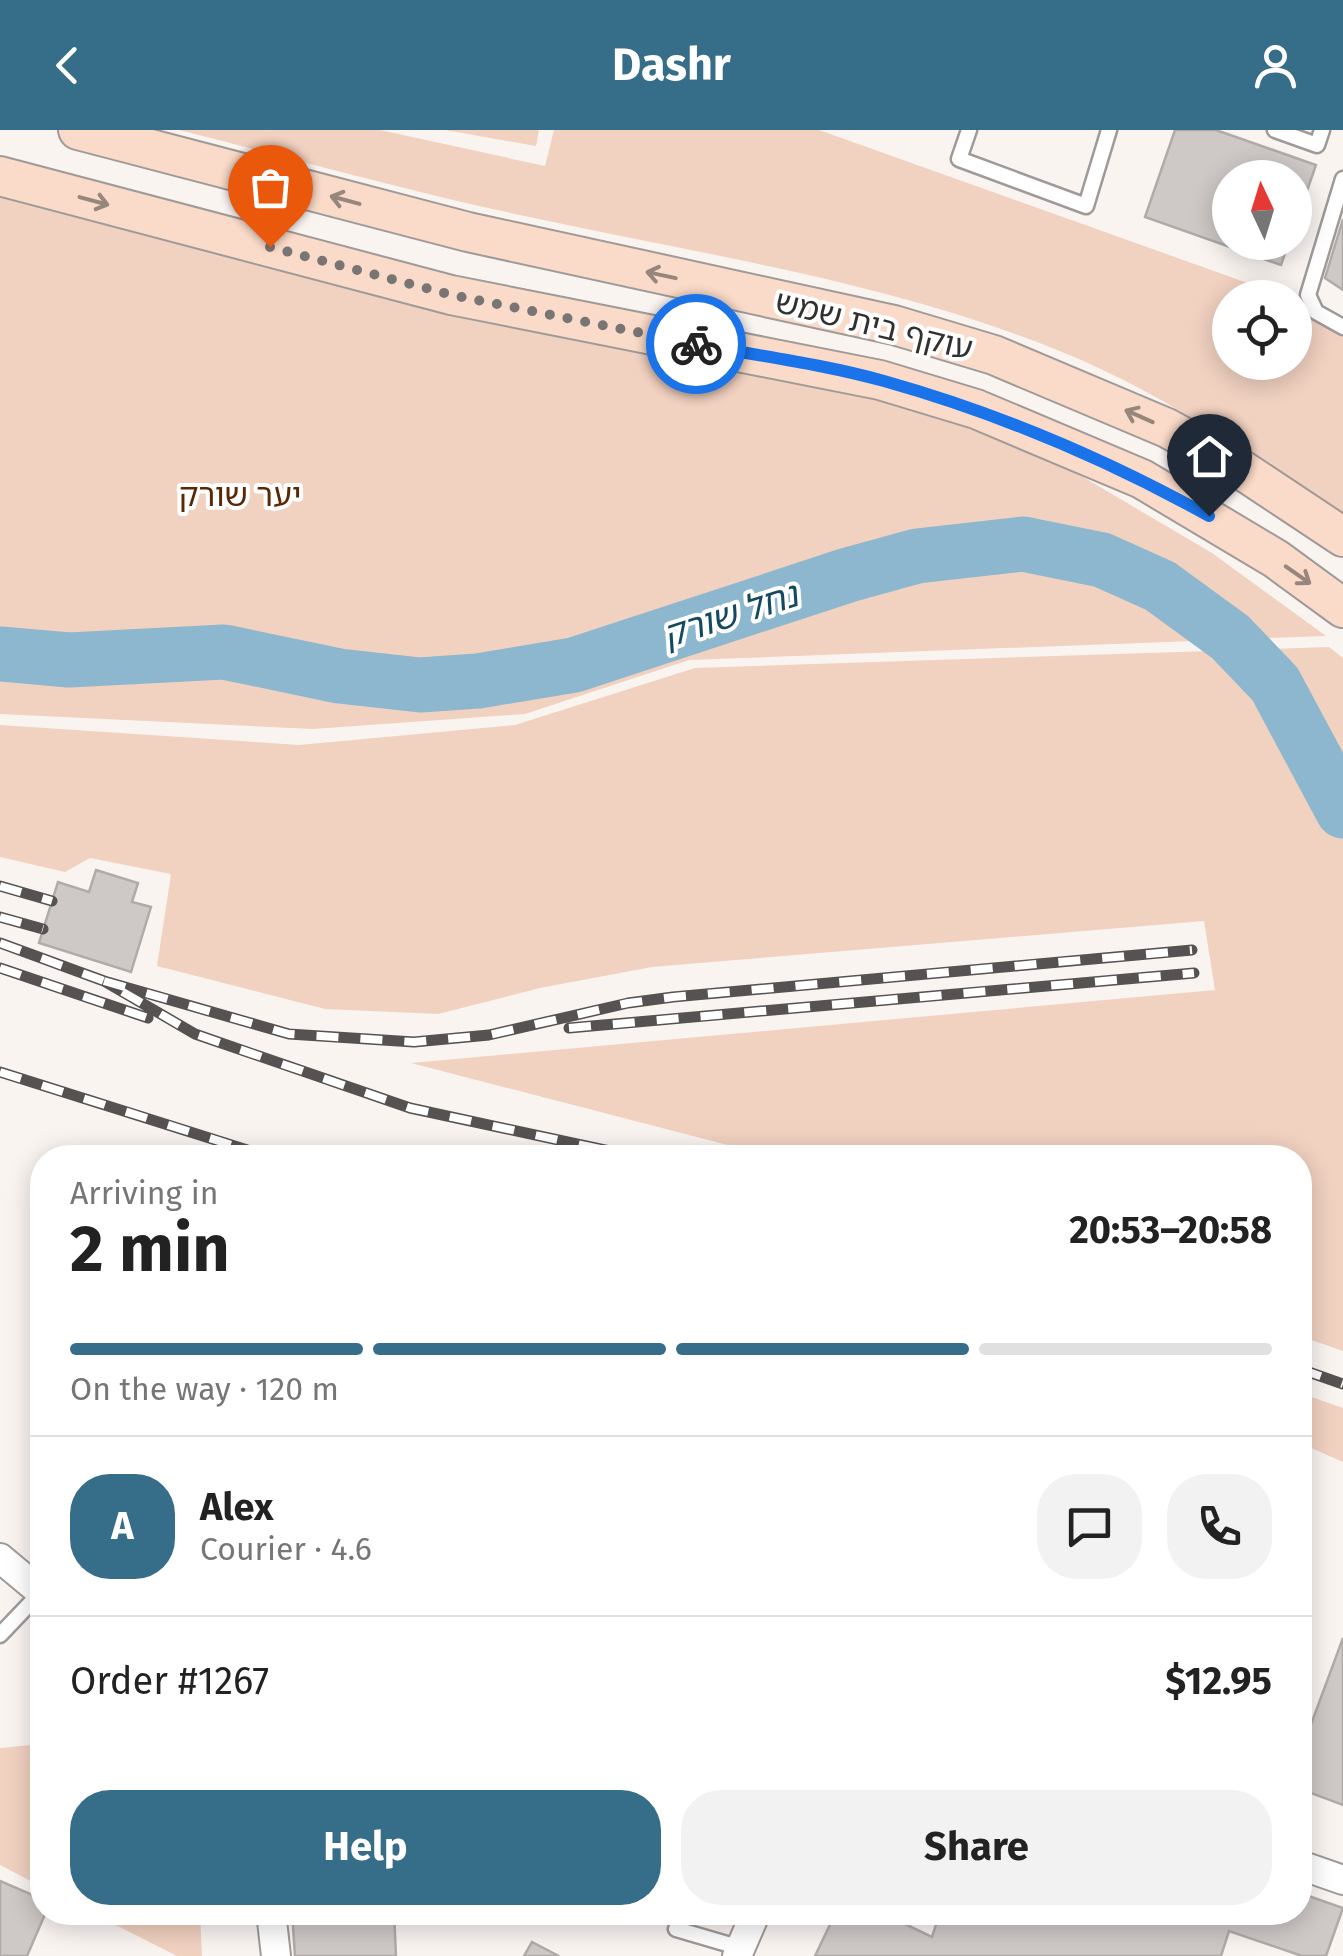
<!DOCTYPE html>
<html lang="en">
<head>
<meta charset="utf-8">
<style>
	:root { --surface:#fff; --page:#f2f2f2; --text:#222; --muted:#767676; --line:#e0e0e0; --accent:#366d88 }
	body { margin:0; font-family:"Fira Sans","Noto Sans Hebrew",sans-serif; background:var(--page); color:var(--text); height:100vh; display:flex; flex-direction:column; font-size:38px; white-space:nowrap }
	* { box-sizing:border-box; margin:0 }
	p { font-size:32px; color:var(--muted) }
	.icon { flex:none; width:55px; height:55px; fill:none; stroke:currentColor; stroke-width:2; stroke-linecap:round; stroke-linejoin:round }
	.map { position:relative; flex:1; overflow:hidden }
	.side { position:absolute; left:30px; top:1015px; width:1282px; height:780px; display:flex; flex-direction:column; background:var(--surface); border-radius:40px; box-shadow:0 5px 25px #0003 }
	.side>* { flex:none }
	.needle { width:65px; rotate:356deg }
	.buttons { position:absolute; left:1212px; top:30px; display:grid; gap:20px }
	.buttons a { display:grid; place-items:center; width:100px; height:100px; border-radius:50%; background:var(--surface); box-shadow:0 5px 25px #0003; font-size:50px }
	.pin { position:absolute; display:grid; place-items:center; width:85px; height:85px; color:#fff; margin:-102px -42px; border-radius:50% 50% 50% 0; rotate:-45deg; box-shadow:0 0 10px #0007 }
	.pin .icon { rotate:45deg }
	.courier { position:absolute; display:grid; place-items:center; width:100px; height:100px; margin:-50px; border:8px solid #1a73e8; border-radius:50%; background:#fff; color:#222; box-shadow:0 2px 12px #0007 }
	.head em { font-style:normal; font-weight:700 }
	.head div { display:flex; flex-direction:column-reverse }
	.head { display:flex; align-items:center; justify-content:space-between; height:170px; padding:0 40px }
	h1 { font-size:65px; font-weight:700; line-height:75px }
	.bar { display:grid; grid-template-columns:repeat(4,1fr); gap:15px 10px; align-content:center; height:120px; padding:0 40px }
	.bar i { height:12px; border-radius:8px; background:var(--line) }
	.bar .on { background:var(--accent) }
	.bar p { grid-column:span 4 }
	.line { display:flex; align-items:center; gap:25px; padding:0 40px; border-top:2px solid var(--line) }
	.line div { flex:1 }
	.round { display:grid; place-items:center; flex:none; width:105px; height:105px; border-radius:40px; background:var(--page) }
	.action { display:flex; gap:20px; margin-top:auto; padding:20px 40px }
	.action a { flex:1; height:115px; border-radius:40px; background:var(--accent); color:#fff; font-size:40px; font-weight:700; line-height:115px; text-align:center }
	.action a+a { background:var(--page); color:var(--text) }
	header { display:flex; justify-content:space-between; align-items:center; height:130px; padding:0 40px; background:var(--accent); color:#fff; font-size:45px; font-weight:700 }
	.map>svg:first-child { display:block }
	.green { fill:#f1d1c0 }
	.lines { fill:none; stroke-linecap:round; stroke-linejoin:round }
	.river { stroke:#8db7ce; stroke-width:55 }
	.building { fill:#cec8c6; stroke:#b0aba9; stroke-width:2.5 }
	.service-casing { stroke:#9f9a98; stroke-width:19 }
	.minor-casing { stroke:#9f9a98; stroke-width:32 }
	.secondary-casing { stroke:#9f9a98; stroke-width:42 }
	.service { stroke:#fff; stroke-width:14 }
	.minor { stroke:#fff; stroke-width:28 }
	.secondary { stroke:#fadac8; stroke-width:38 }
	.rail-casing { stroke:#555251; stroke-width:11 }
	.rail { stroke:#fff; stroke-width:8; stroke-dasharray:22; stroke-linecap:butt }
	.oneway { stroke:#96867c }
	.done { stroke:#797574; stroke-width:10; stroke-dasharray:0 18 }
	.route { stroke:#1a73e8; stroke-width:12 }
	.labels { text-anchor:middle; stroke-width:8; stroke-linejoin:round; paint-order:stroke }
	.street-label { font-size:32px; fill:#333130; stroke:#fff }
	.park-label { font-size:32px; fill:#5b2806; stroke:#fff }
	.water-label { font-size:35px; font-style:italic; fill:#134a62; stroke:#fff }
</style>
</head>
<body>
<header><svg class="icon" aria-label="back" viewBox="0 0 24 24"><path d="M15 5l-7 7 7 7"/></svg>Dashr<svg class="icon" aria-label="person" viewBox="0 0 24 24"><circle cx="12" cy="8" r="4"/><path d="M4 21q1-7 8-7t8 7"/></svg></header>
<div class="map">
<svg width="1343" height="1826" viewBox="0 0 1343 1826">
	<rect width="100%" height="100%" fill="#faf4f1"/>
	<!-- green -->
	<path class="green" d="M179 0H380L545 36 554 0H819L1287 167 1230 168V232H1295V172L1343 202V394C1260 329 1164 264 1067 224 899 154 716 127 539 89 418 64 299 30 179 0Z
		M445 0H539L536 16Z
		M0 66 412 172 616 218 868 260 1061 334 1212 423 1326 506 689 530 525 584 313 599 0 584Z
		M1329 517 1343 528V1221L1300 1206V1028L774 1027 411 933 1215 860 1204 791 652 837 540 858 438 884 325 879 157 836 171 744 90 728 65 742 0 727V595L299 615 515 595 695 538Z
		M1300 1263 1343 1278V1332L1300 1313Z
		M42 1614V1757L0 1735V1618Z
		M92 1783H200L202 1826H177Z"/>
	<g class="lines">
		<!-- river -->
		<path class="river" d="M0 524 69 530 224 522 339 546 420 555 478 551 574 535 848 445 917 426 1023 414 1102 430 1160 456 1230 507 1275 554 1343 681"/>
	</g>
	<!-- building -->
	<path class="building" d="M1175 0H1216L1316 35 1295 95V48H1230V112H1289L1281 135 1145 87Z
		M1343 89V160L1325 148Z
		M96 740 138 753 132 772 151 777 131 842 39 813 58 752 89 762Z
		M1343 1508V1675L1300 1659V1624Z
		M0 1751 42 1769V1782H46L27 1826H0Z
		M1300 1763 1343 1778 1326 1826H1302L1229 1801 1221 1826H815L836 1782H880L932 1807 940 1782H1300Z
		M292 1782H394L396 1826H295Z
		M532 1812 559 1826H524Z"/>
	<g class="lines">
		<defs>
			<path id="service" d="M969 0 959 29 1086 76 1109 0
				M1275 0 1317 15 1322 0
				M1343 49 1308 165 1316 182 1343 197
				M0 1505 41 1462
				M684 1782 676 1799 741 1818"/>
			<path id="minor" d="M0 1428 42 1463
				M1300 1735 1343 1750
				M271 1782 276 1826
				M737 1826 756 1782"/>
			<path id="secondary" d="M78 0 468 102 894 195 994 225 1167 298 1239 338 1343 407
				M0 46 451 165 880 250 976 279 1142 349 1276 429 1343 478"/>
		</defs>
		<!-- service casing -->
		<use href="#service" class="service-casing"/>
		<!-- minor casing -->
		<use href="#minor" class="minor-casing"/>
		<!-- secondary casing -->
		<use href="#secondary" class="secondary-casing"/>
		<!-- service -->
		<use href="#service" class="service"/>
		<!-- minor -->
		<use href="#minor" class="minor"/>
		<!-- secondary -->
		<use href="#secondary" class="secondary"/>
		<defs>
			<path id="rail" d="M0 756 52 771
				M0 787 43 799
				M0 813 104 851 195 904 410 978 642 1028
				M0 838 148 888
				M104 851 289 904 414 912 489 905 628 873 673 867 1192 820
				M569 898 1194 843
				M0 942 273 1028
				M1300 1239 1343 1254"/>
		</defs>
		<!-- rail casing -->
		<use href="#rail" class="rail-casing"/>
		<!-- rail -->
		<use href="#rail" class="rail"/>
	</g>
	<!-- one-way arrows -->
	<defs><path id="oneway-shaft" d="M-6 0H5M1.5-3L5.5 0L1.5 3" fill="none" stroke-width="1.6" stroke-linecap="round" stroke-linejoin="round" transform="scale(2.5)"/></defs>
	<g class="oneway">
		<use href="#oneway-shaft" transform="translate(345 70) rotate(-165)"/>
		<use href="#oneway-shaft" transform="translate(94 71) rotate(15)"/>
		<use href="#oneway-shaft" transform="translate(661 145) rotate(-168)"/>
		<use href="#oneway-shaft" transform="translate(1139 286) rotate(-156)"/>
		<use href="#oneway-shaft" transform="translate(1298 445) rotate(35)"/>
	</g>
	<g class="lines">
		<!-- done -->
		<path class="done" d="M270 117 452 165 696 214"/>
		<!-- route -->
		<path class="route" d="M696 214C759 226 823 234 884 251 998 283 1106 329 1209 386"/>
	</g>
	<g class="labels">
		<!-- street labels -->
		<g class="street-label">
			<text transform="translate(874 195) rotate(14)" y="11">עוקף בית שמש</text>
		</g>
		<!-- park labels -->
		<g class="park-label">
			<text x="240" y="376">יער שורק</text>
		</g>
		<!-- water labels -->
		<g class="water-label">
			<text transform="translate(730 485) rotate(-18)" y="12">נחל שורק</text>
		</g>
	</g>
</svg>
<div class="buttons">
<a><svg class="needle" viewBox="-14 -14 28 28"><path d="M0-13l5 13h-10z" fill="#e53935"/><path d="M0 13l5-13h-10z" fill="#767676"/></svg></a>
<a><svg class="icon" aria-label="locate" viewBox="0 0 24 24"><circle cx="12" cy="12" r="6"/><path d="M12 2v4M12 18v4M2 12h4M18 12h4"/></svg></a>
</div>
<div class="pin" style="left:270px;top:117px;background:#ea580c"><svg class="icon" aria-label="bag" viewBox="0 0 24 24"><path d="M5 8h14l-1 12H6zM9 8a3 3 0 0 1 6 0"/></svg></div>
<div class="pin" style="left:1209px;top:386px;background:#1f2937"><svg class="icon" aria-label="home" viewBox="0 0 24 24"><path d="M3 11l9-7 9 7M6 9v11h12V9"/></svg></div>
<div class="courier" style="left:696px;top:214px"><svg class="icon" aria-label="bike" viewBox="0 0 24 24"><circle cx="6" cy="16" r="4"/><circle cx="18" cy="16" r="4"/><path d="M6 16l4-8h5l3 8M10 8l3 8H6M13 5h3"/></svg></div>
<section class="side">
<div class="head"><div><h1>2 min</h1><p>Arriving in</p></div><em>20:53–20:58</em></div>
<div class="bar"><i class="on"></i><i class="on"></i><i class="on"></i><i></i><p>On the way · 120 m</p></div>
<div class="line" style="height:180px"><b class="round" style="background:var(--accent);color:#fff">A</b><div><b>Alex</b><p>Courier · 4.6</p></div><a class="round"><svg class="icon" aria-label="chat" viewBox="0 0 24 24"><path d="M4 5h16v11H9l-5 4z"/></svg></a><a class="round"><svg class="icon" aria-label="phone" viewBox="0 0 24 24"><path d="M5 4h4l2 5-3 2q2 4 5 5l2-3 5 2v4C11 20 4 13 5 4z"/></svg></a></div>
<div class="line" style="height:130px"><div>Order #1267</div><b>$12.95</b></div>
<div class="action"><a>Help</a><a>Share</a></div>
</section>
</div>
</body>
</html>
